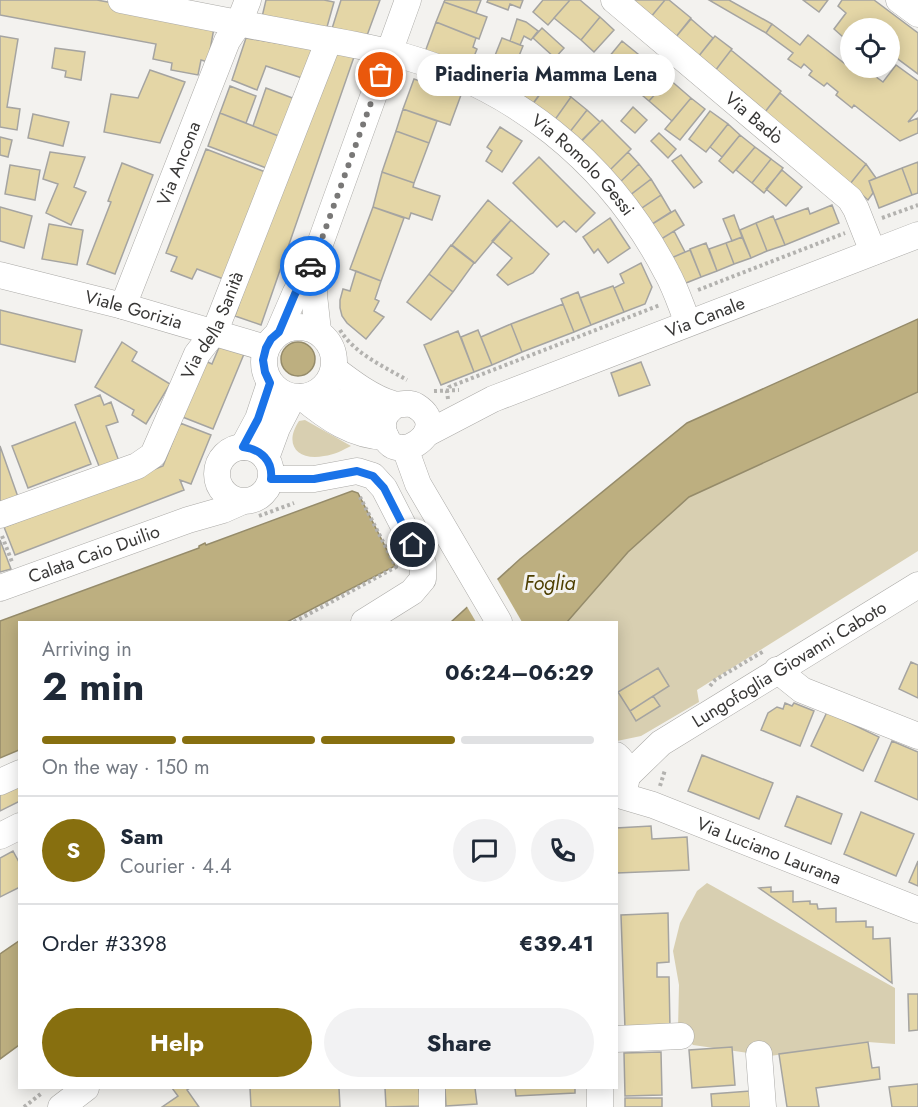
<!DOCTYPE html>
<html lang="en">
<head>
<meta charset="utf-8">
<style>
	:root { --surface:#fff; --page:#f2f2f3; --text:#1f2937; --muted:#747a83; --line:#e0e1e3; --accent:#876f0f }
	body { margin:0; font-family:Jost,sans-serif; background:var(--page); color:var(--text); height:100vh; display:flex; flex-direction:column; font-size:22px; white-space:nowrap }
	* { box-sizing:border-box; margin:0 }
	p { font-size:20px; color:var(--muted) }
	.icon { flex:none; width:33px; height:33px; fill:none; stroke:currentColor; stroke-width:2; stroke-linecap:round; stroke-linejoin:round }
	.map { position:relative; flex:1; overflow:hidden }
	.details { position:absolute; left:18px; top:621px; width:600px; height:468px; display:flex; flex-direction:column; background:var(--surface); border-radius:0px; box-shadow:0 3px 15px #0003 }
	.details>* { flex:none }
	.buttons { position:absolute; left:840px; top:18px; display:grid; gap:12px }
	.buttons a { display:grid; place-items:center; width:60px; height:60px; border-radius:50%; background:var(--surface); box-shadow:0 3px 15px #0003; font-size:30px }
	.pin { position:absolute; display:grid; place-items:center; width:51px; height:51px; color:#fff; margin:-26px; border:3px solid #fff; border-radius:50%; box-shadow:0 2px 6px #0007 }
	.courier { position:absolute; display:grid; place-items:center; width:60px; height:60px; margin:-30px; border:4px solid #1a73e8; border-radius:50%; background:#fff; color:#222; box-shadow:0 2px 8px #0007 }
	.bubble { position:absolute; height:42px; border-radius:21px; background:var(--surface); box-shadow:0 3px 15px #0003; font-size:20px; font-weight:700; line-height:42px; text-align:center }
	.summary em { font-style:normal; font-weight:700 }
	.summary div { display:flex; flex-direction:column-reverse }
	.summary { display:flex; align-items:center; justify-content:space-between; height:102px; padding:0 24px }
	h1 { font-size:39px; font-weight:700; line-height:45px }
	.bar { display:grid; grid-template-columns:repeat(4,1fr); gap:9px 6px; align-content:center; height:72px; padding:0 24px }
	.bar i { height:8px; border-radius:4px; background:var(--line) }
	.bar .on { background:var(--accent) }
	.bar p { grid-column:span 4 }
	.line { display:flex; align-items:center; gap:15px; padding:0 24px; border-top:2px solid var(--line) }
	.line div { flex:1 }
	.round { display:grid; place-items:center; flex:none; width:63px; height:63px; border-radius:32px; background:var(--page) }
	.button { display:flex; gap:12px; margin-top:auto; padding:12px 24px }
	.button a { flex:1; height:69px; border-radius:36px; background:var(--accent); color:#fff; font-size:24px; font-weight:700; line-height:69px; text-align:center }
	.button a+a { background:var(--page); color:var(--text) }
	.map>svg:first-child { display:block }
	.green { fill:#d8cfb1 }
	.water { fill:#bdaf80; stroke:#958b6a; stroke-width:1.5 }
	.pier { fill:#f3f2ef }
	.building { fill:#e4d6a6; stroke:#a5a4a1; stroke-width:1.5 }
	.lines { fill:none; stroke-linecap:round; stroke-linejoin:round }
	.minor-casing { stroke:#abaaa7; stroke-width:27 }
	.path { stroke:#b3b2af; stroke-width:4; stroke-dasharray:3 3; stroke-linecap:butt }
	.minor { stroke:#fff; stroke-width:26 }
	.done { stroke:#797877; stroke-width:6; stroke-dasharray:0 10.8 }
	.route { stroke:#1a73e8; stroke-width:8 }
	.labels { text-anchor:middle; stroke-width:6; stroke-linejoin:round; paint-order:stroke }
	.street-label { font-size:18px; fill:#383736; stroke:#f3f2ef }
	.water-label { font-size:20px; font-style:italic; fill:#4d3e00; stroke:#f3f2ef }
</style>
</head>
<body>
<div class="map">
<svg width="918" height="1107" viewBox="0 0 918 1107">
	<rect width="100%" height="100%" fill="#f3f2ef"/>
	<!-- green -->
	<path class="green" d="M918 391V551L697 690 699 702 641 736 617 741 616 622H565L628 552 689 497Z
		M305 420 351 446C343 450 334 455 324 456 298 461 283 445 299 421Z
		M707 883 895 988V1044L868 1042 770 1056 693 1045 678 1029 679 985 673 951 680 923 697 891Z"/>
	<!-- water -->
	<path class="water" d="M918 319V392L689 497 628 552 567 622H451L520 559 687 423Z
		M281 359a17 17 0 1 1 34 0a17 17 0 1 1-34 0Z
		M352 491 358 493 395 566 287 622H20L19 750 0 758V621L199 548V546L205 543 206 545Z
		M19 941V1045L0 1059V954Z"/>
	<!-- pier -->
	<path class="pier" d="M496 577 522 622H476L466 605Z"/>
	<!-- building -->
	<path class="building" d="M0 0H97L215 22 208 62 201 60 198 75 171 70 172 63 153 59 156 44 0 15Z
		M266 0H324L334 2 325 34 262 17Z
		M341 0H380L365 41 330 35Z
		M445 0H481L476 13 444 2Z
		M488 0H523L520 8 510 4 508 10 487 2Z
		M543 0H570L548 25 533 12Z
		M570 0H580L600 17 581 40 554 18Z
		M630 0H665L650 18Z
		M665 0H669L691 18 675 38 650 18Z
		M709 0H729L772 24 766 33Z
		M803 0H828L819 12Z
		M842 0H874L918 33V74L890 53V28H857L853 25 843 37 834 29 846 13 838 6Z
		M444 2 487 17 479 39 436 22Z
		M600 17 614 30 594 52 581 40Z
		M517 19 526 22 538 31 531 40 524 36 520 45 510 41Z
		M691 19 713 38 698 57 675 38Z
		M436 22 476 38 473 47 477 49 469 69 425 52Z
		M772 24 800 45 808 35 858 74 864 68 883 82 896 65 918 81V110L908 122 918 118V133L900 141 854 105 852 108 836 95 838 92 827 83 824 86 809 75 812 71 804 64 801 68 788 59 793 53 766 33Z
		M542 28 564 48 555 58 533 38Z
		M0 36 18 39 7 107 20 109 17 130 0 127Z
		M715 36 732 49 715 71 698 57Z
		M246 38 313 49 302 78 266 66 257 90 232 80Z
		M502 38 523 46 507 86 486 78Z
		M622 41 638 54 620 76 604 63Z
		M328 47 354 57 261 325 235 316Z
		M55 48 85 52 81 80 65 77 66 71 52 68Z
		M731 50 781 91 765 112 715 71Z
		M638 54 655 68 636 90 620 76Z
		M519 56 551 78 532 105 507 86Z
		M655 68 669 79 649 101 636 90Z
		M150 70 185 82 160 143 104 132 111 94 138 98Z
		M414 79 461 95 450 125 403 109Z
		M669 79 691 98 672 121 649 101Z
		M550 81 571 97 554 121 532 105Z
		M230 86 256 96 246 123 220 113Z
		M266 88 295 99 281 137 253 126Z
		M780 93 866 164 850 184 765 112Z
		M571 97 587 110 569 133 554 121Z
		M691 98 705 109 680 140 665 129Z
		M633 107 647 120 635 133 621 121Z
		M403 109 437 121 429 143 396 131Z
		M587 110 600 122 580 142 569 133Z
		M710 111 728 124 706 152 689 139Z
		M220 113 281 137 269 169 208 146Z
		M33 114 69 122 63 146 28 138Z
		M602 120 631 149 607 173 578 145Z
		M728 124 740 135 722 157 710 147Z
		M500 127 522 141 502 172 486 161 492 151 487 147Z
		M396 131 429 143 414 183 382 172Z
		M659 133 676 149 668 158 651 141Z
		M740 135 755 147 733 173 719 161Z
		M0 137 12 140 8 157 0 155Z
		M755 147 771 159 752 183 736 170Z
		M206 149 268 173 226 280 197 269 192 279 171 271 177 257 166 253Z
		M50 152 85 157 74 187 86 192 71 225 46 213 58 184 43 179Z
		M628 152 639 164 619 183 608 172Z
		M681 155 702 182 694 188 672 161Z
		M539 157 595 213 576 232 564 221 557 227 513 183Z
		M771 159 783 168 764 193 752 183Z
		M918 162V193L912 195 902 168Z
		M122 163 153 175 115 274 87 264 111 202 108 201Z
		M639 164 651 179 629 196 619 183Z
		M866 164 876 178 869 181 873 193 868 200 850 184Z
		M10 165 40 170 35 200 5 194Z
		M902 168 912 195 879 208 869 181Z
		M782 170 802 187 786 206 766 189Z
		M382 172 414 183 413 187 440 196 432 220 411 213 409 219 373 207Z
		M651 179 661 195 639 210 629 196Z
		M661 195 671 212 649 226 639 210Z
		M488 200 511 220 475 263 452 245Z
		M832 205 839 223 785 245 775 220 808 208 810 214Z
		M0 207 32 216 24 248 0 241Z
		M373 207 404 218 381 281 350 269Z
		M675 210 684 225 658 241 649 226Z
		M734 215 742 237 732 241 723 219Z
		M773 216 785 245 767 251 756 223Z
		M610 218 630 248 608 263 598 249 594 253 583 237Z
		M511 220 549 254 533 273 508 285 497 275 512 258 492 241Z
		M756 223 767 251 751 258 740 230Z
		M49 224 83 230 77 265 42 259Z
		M674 231 685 252 669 259 658 241Z
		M742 237 751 258 734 264 726 243Z
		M706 243 717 271 701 277 690 249Z
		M726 243 734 264 717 271 709 249Z
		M451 245 474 263 453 292 429 274Z
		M690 250 701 277 681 285 669 259Z
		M641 263 652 287 645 304 624 312 614 288 624 283 620 274Z
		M356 271 381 281 375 299 379 301 374 311 384 317 366 339 347 323 342 316 340 308V300L343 289 350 291Z
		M429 274 453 292 431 320 407 302Z
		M613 286 624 312 591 325 580 298Z
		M578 292 591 325 574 332 561 299Z
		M563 304 574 332 522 352 511 324Z
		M0 310 82 330 75 362 0 344Z
		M511 324 522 352 492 365 481 337Z
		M478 330 492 365 474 372 461 337Z
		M458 331 474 372 441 385 424 345Z
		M122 342 137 352 132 361 170 384 146 424 132 415 134 410 95 387Z
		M220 345 244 354 213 429 180 416 203 360 212 364Z
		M641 362 650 385 619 396 611 373Z
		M100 395 104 405 111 402 118 422 106 426 120 464 101 471 75 405Z
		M75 422 91 464 28 488 12 446Z
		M180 423 211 435 191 484 180 480 184 490 15 555 4 527 163 466Z
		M0 446 18 497 0 503Z
		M0 540 11 569 0 572Z
		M911 662 918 665V698L899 689Z
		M658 668 669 686 630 711 618 692Z
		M653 696 660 706 636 721 630 711Z
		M785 703 792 706 794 703 814 711 800 746 761 730 768 713 777 707 783 709Z
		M827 712 879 737 863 771 811 746Z
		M892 741 918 752V800L875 781Z
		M702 755 773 783 759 819 688 791Z
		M20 780V801L0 811V790Z
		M797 796 842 814 831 844 785 826Z
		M861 812 914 834 896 876 844 854Z
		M651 826 652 839 687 837 689 870 617 873 616 828Z
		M13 851 20 864V887L0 897V858Z
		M918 861V886L909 882Z
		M771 887V892L793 891V902L810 901V904H817L818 909 836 908V922L866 921V927H873V939L890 938 892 983 759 888Z
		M668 913 669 962 657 963V977H669L670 1028 625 1029 621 915Z
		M908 994H918V1030L909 1031Z
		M868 1042 872 1068 879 1067 880 1079 816 1088 819 1107H787L779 1054Z
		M732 1047 735 1085 692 1088 689 1050Z
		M661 1052 662 1095 625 1096 624 1053Z
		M918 1084V1107H892L889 1087Z
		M172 1088H190L187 1090 199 1107H162L178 1096Z
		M250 1088H339L340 1107H251Z
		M385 1088H419L421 1106 386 1107Z
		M445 1088H475L477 1104 446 1106Z
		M515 1088H575V1093L516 1096Z
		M750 1091 751 1107H712L711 1094Z
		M625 1098H662V1107H625Z"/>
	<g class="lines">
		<defs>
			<g id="minor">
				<path id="s1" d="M121 0C176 11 231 22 286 32 320 39 355 44 388 52 512 83 609 161 667 273 676 289 681 306 688 323"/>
				<path id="s2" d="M614 0 850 199 856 209 873 252"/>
				<path d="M899 0 918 14"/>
				<path d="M316 261 314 295 318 331"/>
				<path id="s3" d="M0 275 123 306 266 348"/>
				<path id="s4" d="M123 306 227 41 239 23 248 0"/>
				<circle cx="299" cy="362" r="35"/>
				<path d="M279 331 295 294 316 255 408 0"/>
				<path d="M334 369C351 382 372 398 393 404 401 406 408 401 416 406 456 431 388 474 383 427 382 417 388 410 396 405"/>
				<path d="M312 395C343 400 358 412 383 430"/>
				<path d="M302 397C327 418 353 436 386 437"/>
				<path id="s5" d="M426 434 493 399 918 235"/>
				<circle cx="244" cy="474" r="27"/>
				<path d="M243 447 258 419 270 383"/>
				<path d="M405 448 418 484 499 622"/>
				<path d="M266 458 277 428 293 397"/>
				<path d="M271 479H314L357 471 373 476 384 488 423 564V579L412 592 364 622"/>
				<path id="s6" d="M0 515 137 466 153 455 197 354 215 331 329 40"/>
				<path id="s7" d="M0 588 188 520 223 510 241 502"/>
				<path d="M777 670 802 690 918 736"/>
				<path d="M616 755C628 765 629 777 623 791"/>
				<path id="s8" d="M627 776 661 743 918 585"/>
				<path d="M0 782 20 773"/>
				<path id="s9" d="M619 795 653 805 918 910"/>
				<path d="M0 836 20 826"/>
				<path d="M616 1039 681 1036"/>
				<path d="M759 1054 763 1107"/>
				<path d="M432 1088V1107"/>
				<path d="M600 1088V1107"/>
				<path d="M61 1107 86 1088"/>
			</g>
		</defs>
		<!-- minor casing -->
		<use href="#minor" class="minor-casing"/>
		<!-- path -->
		<path class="path" d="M882 218 918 205
			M698 290 845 233
			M340 330C355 354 383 366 407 380
			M434 391 459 390
			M448 399 447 392 449 387 660 305
			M259 516 294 503
			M2 536 12 562
			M294 622 396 567 360 497
			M710 686 715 680 764 651
			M660 786 665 770
			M24 1107 42 1093"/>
		<!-- minor -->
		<use href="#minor" class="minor"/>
	</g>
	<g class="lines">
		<!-- done -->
		<path class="done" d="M310 266 316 255 381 75"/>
		<!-- route -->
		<path class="route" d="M310 266 295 294 279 332 271 339 266 348 263 360 265 372 270 383 258 419 243 447C261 449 273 461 271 479H314L357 471 373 476 384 488 413 545"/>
	</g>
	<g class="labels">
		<!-- street labels -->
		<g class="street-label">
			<text dy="6" stroke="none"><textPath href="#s2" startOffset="183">Via Badò</textPath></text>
			<text dy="6" stroke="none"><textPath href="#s4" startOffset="153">Via Ancona</textPath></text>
			<text dy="6" stroke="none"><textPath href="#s1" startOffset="501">Via Romolo Gessi</textPath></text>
			<text dy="6" stroke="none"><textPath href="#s3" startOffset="138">Viale Gorizia</textPath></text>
			<text dy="6" stroke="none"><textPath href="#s5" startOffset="303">Via Canale</textPath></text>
			<text dy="6" stroke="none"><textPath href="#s6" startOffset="308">Via della Sanità</textPath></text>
			<text dy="6" stroke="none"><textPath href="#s7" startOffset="100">Calata Caio Duilio</textPath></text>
			<text dy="6" stroke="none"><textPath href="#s8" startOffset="198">Lungofoglia Giovanni Caboto</textPath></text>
			<text dy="6" stroke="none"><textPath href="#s9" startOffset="160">Via Luciano Laurana</textPath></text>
		</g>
		<!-- water labels -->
		<g class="water-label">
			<text x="550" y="590">Foglia</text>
		</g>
	</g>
</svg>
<div class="buttons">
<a><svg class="icon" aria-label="locate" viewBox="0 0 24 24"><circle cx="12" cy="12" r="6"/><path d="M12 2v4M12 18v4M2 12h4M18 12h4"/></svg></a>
</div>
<div class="pin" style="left:381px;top:75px;background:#ea580c"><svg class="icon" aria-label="bag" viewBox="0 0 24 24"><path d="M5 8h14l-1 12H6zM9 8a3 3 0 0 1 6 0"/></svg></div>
<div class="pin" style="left:413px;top:545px;background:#1f2937"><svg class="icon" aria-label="home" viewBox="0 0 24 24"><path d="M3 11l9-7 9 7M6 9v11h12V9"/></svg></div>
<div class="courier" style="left:310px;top:266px"><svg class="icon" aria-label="car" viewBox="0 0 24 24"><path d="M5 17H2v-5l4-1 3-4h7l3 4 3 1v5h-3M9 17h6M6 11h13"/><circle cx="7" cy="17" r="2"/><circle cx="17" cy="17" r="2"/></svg></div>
<div class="bubble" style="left:417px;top:54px;width:258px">Piadineria Mamma Lena</div>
<section class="details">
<div class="summary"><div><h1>2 min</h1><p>Arriving in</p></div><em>06:24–06:29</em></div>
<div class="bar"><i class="on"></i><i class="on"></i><i class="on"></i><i></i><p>On the way · 150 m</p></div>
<div class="line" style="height:108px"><b class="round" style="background:var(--accent);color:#fff">S</b><div><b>Sam</b><p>Courier · 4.4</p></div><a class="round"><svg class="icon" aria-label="chat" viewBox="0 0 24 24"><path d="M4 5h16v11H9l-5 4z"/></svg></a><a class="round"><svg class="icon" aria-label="phone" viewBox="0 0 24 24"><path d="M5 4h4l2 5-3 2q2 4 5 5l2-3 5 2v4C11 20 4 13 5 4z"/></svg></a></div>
<div class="line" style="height:78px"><div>Order #3398</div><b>€39.41</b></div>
<div class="button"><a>Help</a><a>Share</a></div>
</section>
</div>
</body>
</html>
